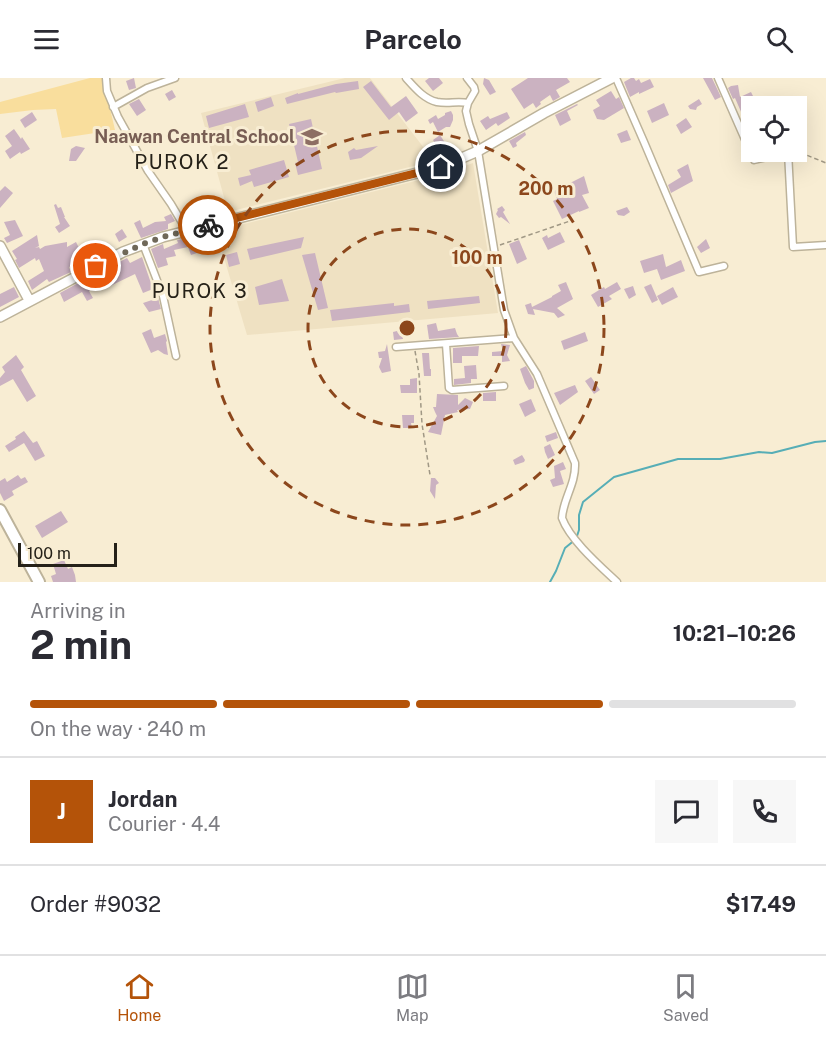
<!DOCTYPE html>
<html lang="en">
<head>
<meta charset="utf-8">
<style>
	:root { --surface:#fff; --page:#f7f7f7; --text:#2b2b33; --muted:#7c7c81; --line:#e1e1e2; --accent:#b45309 }
	body { margin:0; font-family:"Public Sans",sans-serif; background:var(--page); color:var(--text); height:100vh; display:flex; flex-direction:column; font-size:22px; white-space:nowrap }
	* { box-sizing:border-box; margin:0 }
	p { font-size:20px; color:var(--muted) }
	.icon { flex:none; width:33px; height:33px; fill:none; stroke:currentColor; stroke-width:2; stroke-linecap:round; stroke-linejoin:round }
	.map { position:relative; height:504px; overflow:hidden }
	.sheet { display:flex; flex-direction:column; background:var(--surface); flex:1 }
	.sheet>* { flex:none }
	.tools { position:absolute; left:741px; top:18px; display:grid; gap:12px }
	.tools a { display:grid; place-items:center; width:66px; height:66px; border-radius:0px; background:var(--surface); box-shadow:0 6px 24px #0002; font-size:30px }
	.scale { position:absolute; left:18px; bottom:15px; width:99px; box-sizing:border-box; padding-left:6px; border:3px solid #252118; border-top:0; font-size:16px; line-height:21px; white-space:nowrap; color:#252118; -webkit-text-stroke:4px #f8edd3; paint-order:stroke }
	.pin { position:absolute; display:grid; place-items:center; width:51px; height:51px; color:#fff; margin:-26px; border:3px solid #fff; border-radius:50%; box-shadow:0 2px 6px #0007 }
	.courier { position:absolute; display:grid; place-items:center; width:60px; height:60px; margin:-30px; border:4px solid #b45309; border-radius:50%; background:#fff; color:#222; box-shadow:0 2px 8px #0007 }
	.summary em { font-style:normal; font-weight:700 }
	.summary div { display:flex; flex-direction:column-reverse }
	.summary { display:flex; align-items:center; justify-content:space-between; height:102px; padding:0 30px }
	h1 { font-size:39px; font-weight:700; line-height:45px }
	.bar { display:grid; grid-template-columns:repeat(4,1fr); gap:9px 6px; align-content:center; height:72px; padding:0 30px }
	.bar i { height:8px; border-radius:4px; background:var(--line) }
	.bar .on { background:var(--accent) }
	.bar p { grid-column:span 4 }
	.line { display:flex; align-items:center; gap:15px; padding:0 30px; border-top:2px solid var(--line) }
	.line div { flex:1 }
	.round { display:grid; place-items:center; flex:none; width:63px; height:63px; border-radius:0px; background:var(--page) }
	header { display:flex; justify-content:space-between; align-items:center; height:78px; padding:0 30px; background:var(--surface); font-size:27px; font-weight:700 }
	.menu { display:flex; justify-content:space-around; align-items:center; height:84px; border-top:2px solid var(--line); background:var(--surface); font-size:16px; color:var(--muted) }
	.menu a { display:grid; justify-items:center; gap:3px }
	.menu .on { color:var(--accent) }
	.map>svg:first-child { display:block }
	.built { fill:#efe1c2 }
	.green { fill:#f9de9d }
	.lines { fill:none; stroke-linecap:round; stroke-linejoin:round }
	.stream { stroke:#57aeb6; stroke-width:2 }
	.building { fill:#cbb2c1 }
	.street-casing { stroke:#bdb39a; stroke-width:9 }
	.secondary-casing { stroke:#bdb39a; stroke-width:12 }
	.highway-casing { stroke:#bdb39a; stroke-width:14 }
	.path { stroke:#a09885; stroke-width:1.5; stroke-dasharray:4.5 3; stroke-linecap:butt }
	.street { stroke:#fff; stroke-width:6 }
	.secondary { stroke:#fff; stroke-width:9 }
	.highway { stroke:#fff; stroke-width:10 }
	.done { stroke:#6f6859; stroke-width:6; stroke-dasharray:0 10.8 }
	.route { stroke:#b45309; stroke-width:8 }
	.ring { fill:none; stroke:#8c471c; stroke-width:3; stroke-dasharray:10 8 }
	.labels { text-anchor:middle; stroke-width:6; stroke-linejoin:round; paint-order:stroke }
	.education-label { font-size:18px; font-weight:bold; fill:#785e54; stroke:#f8edd3; text-anchor:end }
	.neighbourhood-label { font-size:20px; letter-spacing:1.5px; fill:#252118; stroke:#f8edd3 }
	.centre { fill:#8c471c; stroke:#f8edd3; stroke-width:3 }
	.ring-label { font-size:18px; text-anchor:middle; font-weight:bold; fill:#8c471c; stroke:#f8edd3; stroke-width:6; stroke-linejoin:round; paint-order:stroke }
</style>
</head>
<body>
<header><svg class="icon" aria-label="menu" viewBox="0 0 24 24"><path d="M4 6h16M4 12h16M4 18h16"/></svg>Parcelo<svg class="icon" aria-label="search" viewBox="0 0 24 24"><circle cx="10" cy="10" r="6"/><path d="M15 15l6 6"/></svg></header>
<div class="map">
<svg width="826" height="504" viewBox="0 0 826 504">
	<rect width="100%" height="100%" fill="#f8edd3"/>
	<!-- built -->
	<path class="built" d="M345 0H370L434 83 228 134 201 35Z
		M473 85 498 235 247 257 216 153 443 96Z"/>
	<!-- green -->
	<path class="green" d="M90 0H103L115 52 62 60 56 31 33 32 0 36V24Z"/>
	<g class="lines">
		<!-- stream -->
		<path class="stream" d="M550 504 556 493 565 470 576 461 579 452V437L583 424 614 399 678 381H720L759 374 772 375 815 364 826 363"/>
	</g>
	<!-- building -->
	<path class="building" d="M134 0 136 10 129 12 126 3Z
		M429 0H439L443 5 433 13 425 3Z
		M484 0 489 2 496 14 490 17 483 6Z
		M528 0H567L570 4 556 12 560 19 553 23 550 17 540 24 541 26 536 30 533 25 524 31 511 11Z
		M631 0H634L636 3 639 1 641 5 650 1 654 9 639 16V14L630 19 624 4Z
		M703 0H712L721 19 715 22Z
		M358 3 359 11 336 15 335 14 287 26 285 20 298 15V16L336 6Z
		M371 3 391 29 406 18 418 35 406 44 399 34 389 42 363 9Z
		M738 7 740 19 751 14 758 28H752V31L742 36 735 20 733 21 728 10 731 8Z
		M172 12 176 19 169 23 165 16Z
		M611 13 616 21 619 19 624 30 604 42 597 41 593 32 600 28 596 22Z
		M271 19 274 28 258 34 255 24Z
		M139 21 146 32 137 38 129 26Z
		M699 21 702 26 697 29 696 32 690 31 688 28Z
		M664 25 669 37 652 45 647 33Z
		M245 26 249 39 209 50 206 38Z
		M577 26 578 27 567 33 571 42 560 48 555 37Z
		M451 33 453 37V42L450 49H446L438 54 433 44 430 46 428 42 436 37 438 41 445 37V35Z
		M32 34 37 42 25 50 20 42Z
		M507 34 510 40 498 48 496 45 486 52 480 43 488 38 490 41Z
		M686 40 692 49 681 56 676 47Z
		M311 41 322 91 298 97 295 85 298 84 289 46Z
		M14 51 21 61 22 59 30 71 21 76 20 74 10 81 5 73 12 68 5 58Z
		M627 52 631 62 621 65 617 56Z
		M525 54 526 57 516 65 517 68 513 70 509 63Z
		M440 57 449 71 451 70 453 77 444 79 442 71 433 75 430 68 435 65 433 62Z
		M76 68 85 70 76 83H69L71 71Z
		M378 68 361 80 350 82 348 74 354 70 356 72Z
		M284 82 289 99 254 109 252 103 240 108 238 100 251 97 249 92Z
		M688 86 693 103 671 115 668 107 681 99 677 92Z
		M584 98 589 115 582 117 589 130 579 134V133L562 141 553 123 557 121 554 113Z
		M535 103 541 112 535 116 529 107Z
		M5 108 13 115 0 130V113Z
		M56 126 58 130 61 129 65 139H64L70 148 59 155 55 149 60 146 54 127Z
		M502 128 505 132 503 134 510 146 501 139 499 140 496 136 498 132 497 131Z
		M627 129 630 134 624 138 618 137 616 133Z
		M171 136 175 143 168 146V151L141 160 134 145 140 142 143 150 155 144 166 143 164 139Z
		M15 142 23 158 7 165 4 160 10 157 4 144Z
		M122 151 127 159 119 164 115 156Z
		M560 154 565 164 548 172 542 160 547 157 548 160Z
		M37 157 39 168 35 170 39 169 40 171 45 168 67 164V169L76 164 80 172 92 166 93 168 98 164 102 169 103 168 108 174 97 180 93 175 84 180V181L69 189 71 194 49 204 47 201 32 212 28 203 44 193 39 181 36 183 35 180 19 190 15 182 17 181 12 173Z
		M192 159 195 170 199 169 200 174 191 177 188 169 174 172 176 178 166 180 168 187 158 190 151 171 163 166 164 171 178 165 177 162Z
		M304 159 301 170 250 182 247 171Z
		M706 161 710 170 701 175 697 169Z
		M519 162 527 181 517 186 509 166Z
		M237 174 240 186 229 189 226 177Z
		M315 175 328 230 318 232 302 177Z
		M663 176 666 189 681 182 685 193 661 202 657 191 644 195 640 183Z
		M142 179 153 211 143 215 135 196 108 209 105 202 89 213 93 220 87 223 82 214 64 224 60 215 80 204 81 208 102 197 100 194 127 180 130 185Z
		M282 201 289 223 259 227 255 209Z
		M566 204 573 221 557 230 565 237 558 240 554 235 533 231 535 237 528 236 525 227 531 225 532 229 552 219V218L561 213 558 207Z
		M617 204 621 211 609 218 612 221 598 229 591 217 604 209 605 211Z
		M651 206 658 222 652 225 644 209Z
		M633 208 636 217 629 221 624 211Z
		M14 209 19 219 0 229V216Z
		M673 209 678 219 662 227 657 218Z
		M479 218 480 225 428 231 427 223Z
		M158 220 161 231 149 234 143 225Z
		M394 225V228L409 226 410 234 332 243 330 232Z
		M436 245 438 253 455 250 457 256 459 259 429 261 427 247Z
		M151 251 154 260 165 256 167 263 166 264 168 277 164 276 158 272 151 275 142 255Z
		M401 252 403 261 394 262 393 254Z
		M585 254 588 263 564 272 561 263Z
		M387 266 391 293 382 295 379 289 382 280H379L378 274 385 273Z
		M501 266 510 267 507 277 510 283 502 284V278H492V274L503 273Z
		M479 268 478 278H462V285H453V270Z
		M422 275H429L430 291H431V298H424Z
		M16 277 24 289 21 292 36 318 27 324 13 301 0 308V300L5 294 2 289Z
		M476 287 477 301H471V305L454 307V301L465 300 464 288Z
		M526 288 534 303V310L529 312 525 305 520 291Z
		M591 299 600 312 594 316 585 303Z
		M417 300V315H401L400 307H410V301Z
		M575 307 578 314 560 327 554 315Z
		M496 314V323H483V315Z
		M437 316 458 317V327L465 320 473 324 470 331 457 332 458 334 445 337 441 357 428 354 437 338 435 334 433 329H436Z
		M531 321 536 333 525 339 519 326Z
		M402 337H414V345H411L412 350H403Z
		M24 353 33 365 37 363 45 378 35 383 24 365 9 374 5 368 16 361 15 359Z
		M556 354 558 360 547 364 545 358Z
		M550 366 555 377 548 381 545 374 544 369Z
		M522 377 525 382 524 384 515 387 513 382Z
		M563 384 566 391 560 393 564 406 553 409 550 402 555 400 554 388Z
		M18 397 21 401 25 399 28 404 12 413 14 417 4 423 0 415V403L5 400 7 404Z
		M431 400H435L439 405 436 407 435 421 430 413Z
		M61 433 68 444 42 460 35 448Z
		M64 482 68 491 72 489 75 497 76 504H53L51 498 56 496 53 486Z"/>
	<g class="lines">
		<defs>
			<path id="street" d="M106 0 107 13 118 39 148 93 171 126 187 153
				M406 0C415 10 424 21 437 24 447 26 458 23 468 25L466 33 469 46 478 73 504 232 514 260 537 296 575 385C576 406 563 421 562 440 570 462 600 488 617 504
				M467 0 474 9 475 13 468 25
				M616 0 644 64 699 194 724 188
				M718 0 754 82 787 74
				M113 29 147 10 175 0
				M788 74 793 169 826 167
				M143 166 163 218 176 278
				M446 266 449 310 452 312 504 308
				M396 269 514 260"/>
			<path id="secondary" d="M0 168 29 222
				M0 239 123 174 163 159 441 89 478 73 544 35 612 0"/>
			<path id="highway" d="M0 432 39 504"/>
		</defs>
		<!-- street casing -->
		<use href="#street" class="street-casing"/>
		<!-- secondary casing -->
		<use href="#secondary" class="secondary-casing"/>
		<!-- highway casing -->
		<use href="#highway" class="highway-casing"/>
		<!-- path -->
		<path class="path" d="M793 74H799L826 85
			M500 167 570 143
			M415 273 419 296 422 346 430 397"/>
		<!-- street -->
		<use href="#street" class="street"/>
		<!-- secondary -->
		<use href="#secondary" class="secondary"/>
		<!-- highway -->
		<use href="#highway" class="highway"/>
	</g>
	<g class="lines">
		<!-- done -->
		<path class="done" d="M96 188 143 166 163 159 208 147"/>
		<!-- route -->
		<path class="route" d="M208 147 441 89"/>
	</g>
	<!-- distance rings -->
	<g class="ring">
		<circle cx="407" cy="250" r="99"/>
		<circle cx="407" cy="250" r="197"/>
	</g>
	<!-- icons -->
	<defs>
		<symbol id="school-bare" viewBox="-9 -9 18 18"><path d="M0-5L7-2L0 1L-7-2ZM-4 1L0 2.5L4 1V4Q0 6-4 4Z" fill="#8d6e63" stroke="#f8edd3" stroke-width="2.5" paint-order="stroke"/></symbol>
	</defs>
	<g fill-rule="evenodd">
		<use href="#school-bare" x="297" y="44" width="30" height="30"/>
	</g>
	<g class="labels">
		<!-- education labels -->
		<g class="education-label">
			<text x="295" y="65">Naawan Central School</text>
		</g>
		<!-- neighbourhood labels -->
		<g class="neighbourhood-label">
			<text x="182" y="91">PUROK 2</text>
			<text x="200" y="220">PUROK 3</text>
		</g>
	</g>
	<circle cx="407" cy="250" r="9" class="centre"/>
	<g class="ring-label">
		<text x="546" y="117">200 m</text>
		<text x="477" y="186">100 m</text>
	</g>
</svg>
<div class="tools">
<a><svg class="icon" aria-label="locate" viewBox="0 0 24 24"><circle cx="12" cy="12" r="6"/><path d="M12 2v4M12 18v4M2 12h4M18 12h4"/></svg></a>
</div>
<div class="scale">100 m</div>
<div class="pin" style="left:96px;top:188px;background:#ea580c"><svg class="icon" aria-label="bag" viewBox="0 0 24 24"><path d="M5 8h14l-1 12H6zM9 8a3 3 0 0 1 6 0"/></svg></div>
<div class="pin" style="left:441px;top:89px;background:#1f2937"><svg class="icon" aria-label="home" viewBox="0 0 24 24"><path d="M3 11l9-7 9 7M6 9v11h12V9"/></svg></div>
<div class="courier" style="left:208px;top:147px"><svg class="icon" aria-label="bike" viewBox="0 0 24 24"><circle cx="6" cy="16" r="4"/><circle cx="18" cy="16" r="4"/><path d="M6 16l4-8h5l3 8M10 8l3 8H6M13 5h3"/></svg></div>
</div>
<section class="sheet">
<div class="summary"><div><h1>2 min</h1><p>Arriving in</p></div><em>10:21–10:26</em></div>
<div class="bar"><i class="on"></i><i class="on"></i><i class="on"></i><i></i><p>On the way · 240 m</p></div>
<div class="line" style="height:108px"><b class="round" style="background:var(--accent);color:#fff">J</b><div><b>Jordan</b><p>Courier · 4.4</p></div><a class="round"><svg class="icon" aria-label="chat" viewBox="0 0 24 24"><path d="M4 5h16v11H9l-5 4z"/></svg></a><a class="round"><svg class="icon" aria-label="phone" viewBox="0 0 24 24"><path d="M5 4h4l2 5-3 2q2 4 5 5l2-3 5 2v4C11 20 4 13 5 4z"/></svg></a></div>
<div class="line" style="height:78px"><div>Order #9032</div><b>$17.49</b></div>
</section>
<nav class="menu">
<a class="on"><svg class="icon" aria-label="home" viewBox="0 0 24 24"><path d="M3 11l9-7 9 7M6 9v11h12V9"/></svg>Home</a>
<a><svg class="icon" aria-label="map" viewBox="0 0 24 24"><path d="M3 6l6-2 6 2 6-2v14l-6 2-6-2-6 2zM9 4v14M15 6v14"/></svg>Map</a>
<a><svg class="icon" aria-label="saved" viewBox="0 0 24 24"><path d="M7 4h10v16l-5-4-5 4z"/></svg>Saved</a>
</nav>
</body>
</html>
